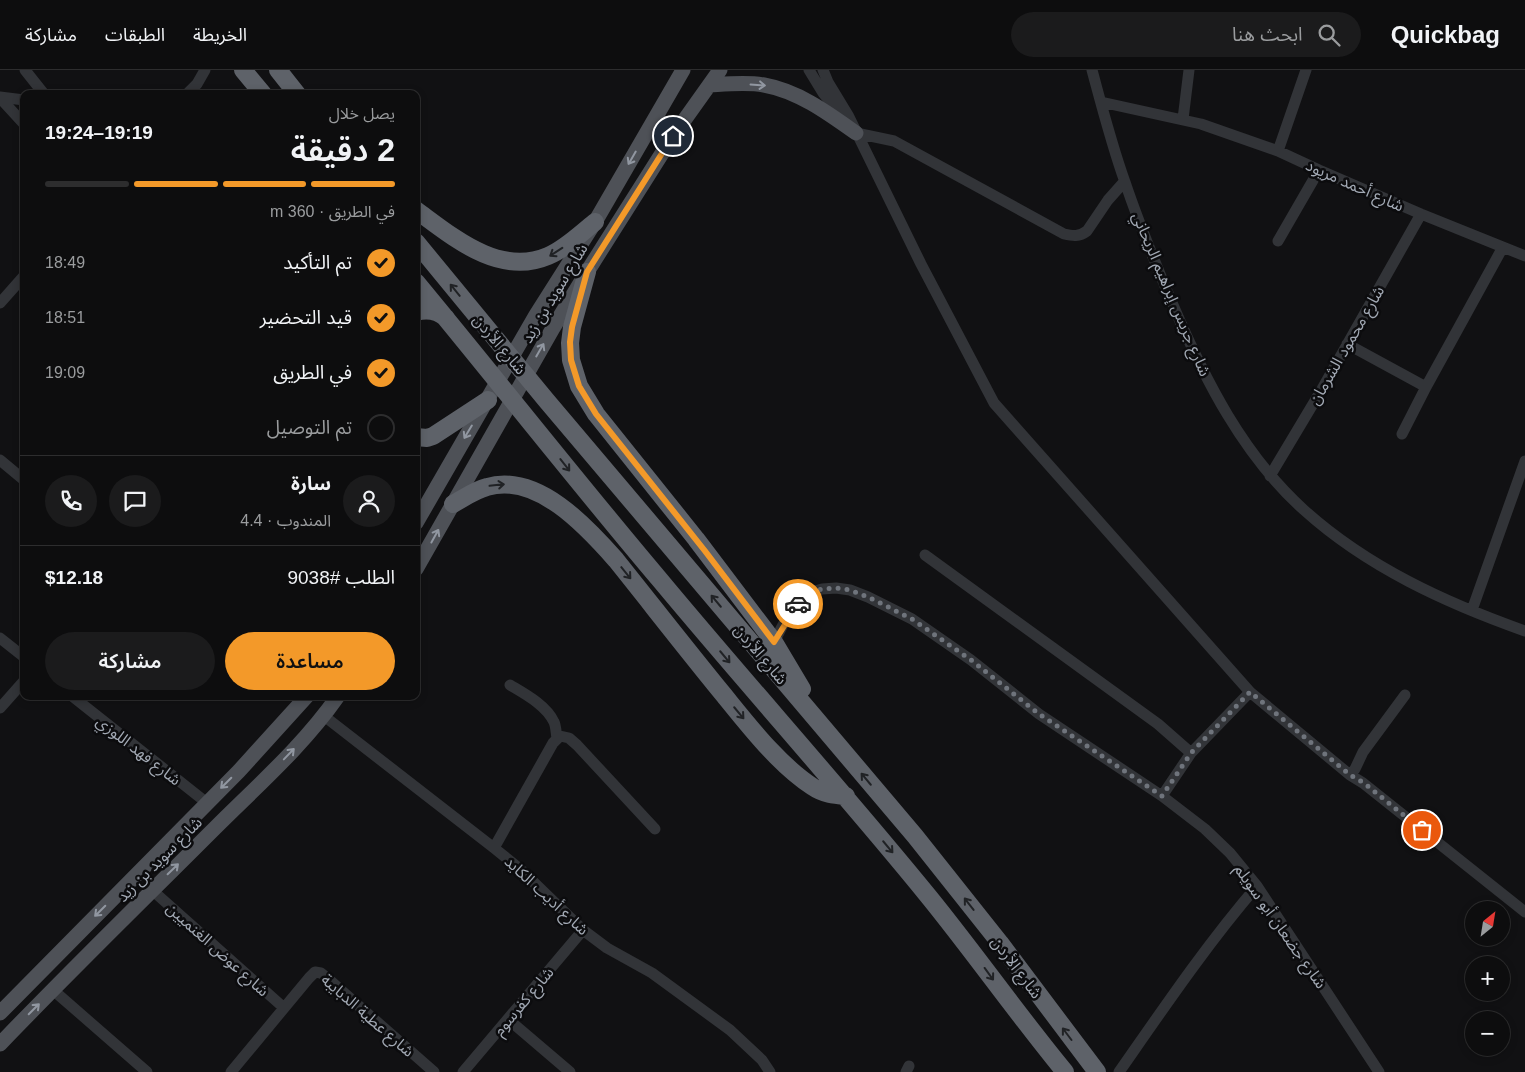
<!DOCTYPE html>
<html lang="ar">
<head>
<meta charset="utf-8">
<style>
	:root { --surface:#0d0d0e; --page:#1b1b1c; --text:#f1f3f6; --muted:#9a9c9e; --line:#2d2d2e; --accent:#f39929 }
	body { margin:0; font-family:Helvetica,"Noto Sans Arabic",sans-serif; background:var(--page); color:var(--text); direction:rtl; height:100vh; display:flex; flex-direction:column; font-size:19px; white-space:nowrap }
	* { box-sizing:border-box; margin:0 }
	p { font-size:16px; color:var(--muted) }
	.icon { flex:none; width:28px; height:28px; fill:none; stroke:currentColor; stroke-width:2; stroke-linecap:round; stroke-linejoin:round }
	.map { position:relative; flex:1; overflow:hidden; direction:ltr }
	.side { position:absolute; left:20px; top:20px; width:400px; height:610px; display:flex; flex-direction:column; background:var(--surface); border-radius:10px; box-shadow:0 2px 8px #0003,0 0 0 1px var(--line); direction:rtl }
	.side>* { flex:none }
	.needle { width:32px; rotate:30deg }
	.tools { position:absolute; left:1465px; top:831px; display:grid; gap:10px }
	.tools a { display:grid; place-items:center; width:45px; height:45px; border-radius:50%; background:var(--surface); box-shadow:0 2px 8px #0003,0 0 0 1px var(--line); font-size:25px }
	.pin { position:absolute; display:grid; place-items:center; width:42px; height:42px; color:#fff; margin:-21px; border:2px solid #fff; border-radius:50%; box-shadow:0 1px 5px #0007 }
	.courier { position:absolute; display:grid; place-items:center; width:50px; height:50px; margin:-25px; border:4px solid #f39929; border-radius:50%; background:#fff; color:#222; box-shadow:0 1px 6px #0007 }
	.headline em { font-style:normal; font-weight:600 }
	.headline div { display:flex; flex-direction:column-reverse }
	.headline { display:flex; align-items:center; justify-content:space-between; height:85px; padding:0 25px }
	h1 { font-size:32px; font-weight:600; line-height:38px }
	.bar { display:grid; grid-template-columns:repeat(4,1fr); gap:8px 5px; align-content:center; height:60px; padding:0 25px }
	.bar i { height:6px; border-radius:4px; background:var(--line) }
	.bar .on { background:var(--accent) }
	.bar p { grid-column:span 4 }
	.line { display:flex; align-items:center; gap:12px; padding:0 25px; border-top:1px solid var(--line) }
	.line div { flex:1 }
	.round { display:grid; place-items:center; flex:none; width:52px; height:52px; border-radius:26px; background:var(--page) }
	ol { padding:0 25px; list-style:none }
	li { display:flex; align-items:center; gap:15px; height:55px }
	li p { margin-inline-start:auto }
	li .icon { padding:5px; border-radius:50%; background:var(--accent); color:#111; stroke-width:4 }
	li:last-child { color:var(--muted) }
	li i { width:28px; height:28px; border:2px solid var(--line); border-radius:50% }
	.button { display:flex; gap:10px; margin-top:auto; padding:10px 25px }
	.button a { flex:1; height:58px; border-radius:30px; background:var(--accent); color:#111; font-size:20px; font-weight:600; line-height:58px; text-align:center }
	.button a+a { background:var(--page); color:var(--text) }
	header { display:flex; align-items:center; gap:30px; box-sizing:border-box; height:70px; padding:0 25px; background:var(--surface); border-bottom:1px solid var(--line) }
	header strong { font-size:24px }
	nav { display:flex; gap:28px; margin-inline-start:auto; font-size:18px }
	.search { width:350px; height:45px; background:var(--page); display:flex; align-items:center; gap:12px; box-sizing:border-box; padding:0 18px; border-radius:28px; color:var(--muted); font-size:19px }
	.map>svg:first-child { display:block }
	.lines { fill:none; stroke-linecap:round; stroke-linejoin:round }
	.minor { stroke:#323438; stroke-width:11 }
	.major { stroke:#4e5157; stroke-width:15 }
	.highway { stroke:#5e6269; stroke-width:18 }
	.oneway { stroke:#9197a1 }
	.oneway2 { stroke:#202225 }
	.done { stroke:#6f747c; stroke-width:5; stroke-dasharray:0 9 }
	.route { stroke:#f39929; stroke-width:6 }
	.labels { text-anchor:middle; stroke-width:5; stroke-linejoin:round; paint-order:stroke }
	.street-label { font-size:16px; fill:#a2a9b4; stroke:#0c0c0e }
</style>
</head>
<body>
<header>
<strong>Quickbag</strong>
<div class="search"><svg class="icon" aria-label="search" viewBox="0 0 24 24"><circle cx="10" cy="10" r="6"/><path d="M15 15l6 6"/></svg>ابحث هنا</div>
<nav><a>الخريطة</a><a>الطبقات</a><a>مشاركة</a></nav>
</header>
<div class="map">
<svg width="1525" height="1002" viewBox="0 0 1525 1002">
	<rect width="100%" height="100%" fill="#111113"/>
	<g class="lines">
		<!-- minor -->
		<path class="minor" d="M25 0 44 24
			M809 0 823 23 838 41
			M823 0 828 12 848 45 921 194 994 333 1250 622 1350 705
			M1092 0C1102 37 1112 76 1125 112 1139 154 1156 195 1173 235 1205 310 1243 385 1304 440 1367 497 1446 533 1525 561
			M187 24 197 14 205 0
			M0 27 24 30
			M0 28 24 54
			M1101 32 1201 54 1278 81 1319 100 1421 144 1525 186
			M1183 49 1189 0
			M853 59 856 63 894 71 1064 164C1073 166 1079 167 1087 161L1108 130 1124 112
			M1278 81 1306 0
			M1278 171 1319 100
			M0 233 24 206
			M1347 274 1426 317
			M1402 364 1426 317 1503 177
			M0 390 24 410
			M1270 406 1322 319 1421 144
			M925 485 1158 654 1191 683 1162 726
			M1472 540 1525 391
			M0 568 24 587
			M772 576 785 551 803 529 812 522 822 519 836 518 850 520 868 527 912 549 971 590 1039 644 1162 726 1205 759 1230 783 1257 816 1379 1002
			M510 615C525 624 546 635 554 652 556 656 556 663 557 668
			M1405 625 1363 682 1355 699 1350 705 1363 713 1525 842
			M72 626 207 733
			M0 638 24 611
			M324 646 494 778 520 799 583 860 607 878 652 903 730 960 762 990 770 1002
			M1191 683 1250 622
			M494 778 553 673 560 666 569 668 577 675 655 759
			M152 820 283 937
			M53 920 147 1002
			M509 950 570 1002
			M231 1002 309 908 315 902 321 903 326 907 434 1002
			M463 1002 583 860
			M906 1002 909 996
			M1119 1002C1163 939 1207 874 1257 816"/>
		<!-- major -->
		<path class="major" d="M710 15C727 14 747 12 764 15 798 21 828 43 856 63
			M416 453 536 245 595 152 683 0
			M416 499 553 258 587 202 673 66 720 0
			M0 943 239 701 307 626
			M0 974C70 901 143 830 214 759 257 716 303 676 338 626"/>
		<!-- highway -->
		<path class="highway" d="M243 0 263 24
			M278 0 297 24
			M416 140C453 167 499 207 548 186 565 179 580 164 595 152
			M416 172 546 330 915 766 1000 873 1097 1002
			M587 202 572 257 570 273 571 290 579 316 596 344 696 469 774 572 802 619
			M416 212C498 311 577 412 660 510 749 617 842 720 929 827 976 885 1018 945 1065 1002
			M416 242C427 239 437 240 446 248
			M416 367 427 368 433 366 488 330
			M453 434C464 428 475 420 487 417 537 402 587 457 616 490 652 535 687 580 723 624 749 656 779 695 813 717 823 724 834 725 846 726"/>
	</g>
	<!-- one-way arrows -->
	<defs><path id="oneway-shaft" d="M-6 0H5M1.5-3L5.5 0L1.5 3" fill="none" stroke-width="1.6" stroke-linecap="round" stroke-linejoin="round" transform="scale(1.25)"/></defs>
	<g class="oneway">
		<use href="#oneway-shaft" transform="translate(758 15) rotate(4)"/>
		<use href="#oneway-shaft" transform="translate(632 88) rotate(120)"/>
		<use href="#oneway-shaft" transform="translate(540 280) rotate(-60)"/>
		<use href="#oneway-shaft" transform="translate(468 362) rotate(121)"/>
		<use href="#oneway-shaft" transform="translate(435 466) rotate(-61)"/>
		<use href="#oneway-shaft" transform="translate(289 684) rotate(-46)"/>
		<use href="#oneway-shaft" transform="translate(226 713) rotate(135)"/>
		<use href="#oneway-shaft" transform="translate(173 799) rotate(-44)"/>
		<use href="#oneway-shaft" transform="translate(100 841) rotate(135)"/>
		<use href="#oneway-shaft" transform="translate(34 939) rotate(-45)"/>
	</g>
	<g class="oneway2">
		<use href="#oneway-shaft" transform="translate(556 182) rotate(147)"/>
		<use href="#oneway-shaft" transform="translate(455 220) rotate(-129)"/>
		<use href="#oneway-shaft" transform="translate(565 395) rotate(52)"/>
		<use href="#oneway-shaft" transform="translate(497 415) rotate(-6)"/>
		<use href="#oneway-shaft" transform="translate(626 503) rotate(51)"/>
		<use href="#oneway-shaft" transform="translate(716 531) rotate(-130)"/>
		<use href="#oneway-shaft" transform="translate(725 587) rotate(50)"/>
		<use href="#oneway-shaft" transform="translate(739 643) rotate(50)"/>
		<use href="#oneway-shaft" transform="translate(866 709) rotate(-130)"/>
		<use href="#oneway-shaft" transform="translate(888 777) rotate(50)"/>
		<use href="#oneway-shaft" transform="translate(969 834) rotate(-128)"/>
		<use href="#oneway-shaft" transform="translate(989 904) rotate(54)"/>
		<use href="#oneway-shaft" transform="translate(1067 964) rotate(-127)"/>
	</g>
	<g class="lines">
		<!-- done -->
		<path class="done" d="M798 534 812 522 822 519 836 518 850 520 868 527 912 549 971 590 1039 644 1162 726 1191 683 1250 622 1350 705 1364 713 1422 760"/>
		<!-- route -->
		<path class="route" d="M673 66 587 202 572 257 570 272 571 290 579 316 596 344 705 481 774 572 798 534"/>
	</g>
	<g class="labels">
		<!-- street labels -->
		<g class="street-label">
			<text transform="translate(1355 115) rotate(24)" y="6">شارع أحمد مريود</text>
			<text transform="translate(554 223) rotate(-59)" y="6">شارع سويد بن زيد</text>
			<text transform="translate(1172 224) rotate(67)" y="6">شارع جريس إبراهيم الريحاني</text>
			<text transform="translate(500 274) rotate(50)" y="6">شارع الأردن</text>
			<text transform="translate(1346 275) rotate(-60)" y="6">شارع محمود الشرمان</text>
			<text transform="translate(761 584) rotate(50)" y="6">شارع الأردن</text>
			<text transform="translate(139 680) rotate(38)" y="6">شارع فهد اللوزي</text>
			<text transform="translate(159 789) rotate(-45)" y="6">شارع سويد بن زيد</text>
			<text transform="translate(547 825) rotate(43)" y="6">شارع أديب الكايد</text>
			<text transform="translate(1281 856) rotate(55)" y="6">شارع جضعان أبو سويلم</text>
			<text transform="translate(218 879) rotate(42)" y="6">شارع عوض الغنميين</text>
			<text transform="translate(1017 897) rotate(53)" y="6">شارع الأردن</text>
			<text transform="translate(523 931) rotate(-50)" y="6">شارع كفرسوم</text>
			<text transform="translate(368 945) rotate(41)" y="6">شارع عطية الدبايبة</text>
		</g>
	</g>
</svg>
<div class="tools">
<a><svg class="needle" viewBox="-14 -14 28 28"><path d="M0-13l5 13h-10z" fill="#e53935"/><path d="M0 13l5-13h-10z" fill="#9a9c9e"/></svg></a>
<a>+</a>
<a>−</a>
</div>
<div class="pin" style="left:1422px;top:760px;background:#ea580c"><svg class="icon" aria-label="bag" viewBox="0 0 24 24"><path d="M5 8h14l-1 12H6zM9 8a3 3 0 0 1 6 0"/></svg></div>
<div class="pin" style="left:673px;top:66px;background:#1f2937"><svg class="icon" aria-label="home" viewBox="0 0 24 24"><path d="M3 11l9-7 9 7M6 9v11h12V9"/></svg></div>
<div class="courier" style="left:798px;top:534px"><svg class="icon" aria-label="car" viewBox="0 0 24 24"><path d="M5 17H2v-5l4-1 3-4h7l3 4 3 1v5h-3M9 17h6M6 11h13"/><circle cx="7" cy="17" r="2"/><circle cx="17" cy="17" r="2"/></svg></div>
<section class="side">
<div class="headline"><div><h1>2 دقيقة</h1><p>يصل خلال</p></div><em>19:19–19:24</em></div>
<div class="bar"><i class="on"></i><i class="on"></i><i class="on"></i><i></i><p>في الطريق · 360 m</p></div>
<ol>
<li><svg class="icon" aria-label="check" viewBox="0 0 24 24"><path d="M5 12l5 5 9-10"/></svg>تم التأكيد<p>18:49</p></li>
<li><svg class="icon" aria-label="check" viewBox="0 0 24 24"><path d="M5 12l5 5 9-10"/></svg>قيد التحضير<p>18:51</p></li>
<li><svg class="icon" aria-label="check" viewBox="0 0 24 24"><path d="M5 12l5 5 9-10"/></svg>في الطريق<p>19:09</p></li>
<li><i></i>تم التوصيل</li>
</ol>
<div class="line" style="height:90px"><a class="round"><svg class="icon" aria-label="person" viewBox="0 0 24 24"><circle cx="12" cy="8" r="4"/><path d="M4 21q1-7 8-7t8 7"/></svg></a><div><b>سارة</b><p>المندوب · 4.4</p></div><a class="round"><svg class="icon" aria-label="chat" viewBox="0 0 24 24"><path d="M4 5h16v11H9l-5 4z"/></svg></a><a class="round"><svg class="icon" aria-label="phone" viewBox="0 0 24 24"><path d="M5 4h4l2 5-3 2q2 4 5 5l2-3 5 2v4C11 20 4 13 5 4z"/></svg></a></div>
<div class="line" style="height:65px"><div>الطلب #9038</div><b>$12.18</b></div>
<div class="button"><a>مساعدة</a><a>مشاركة</a></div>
</section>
</div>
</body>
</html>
